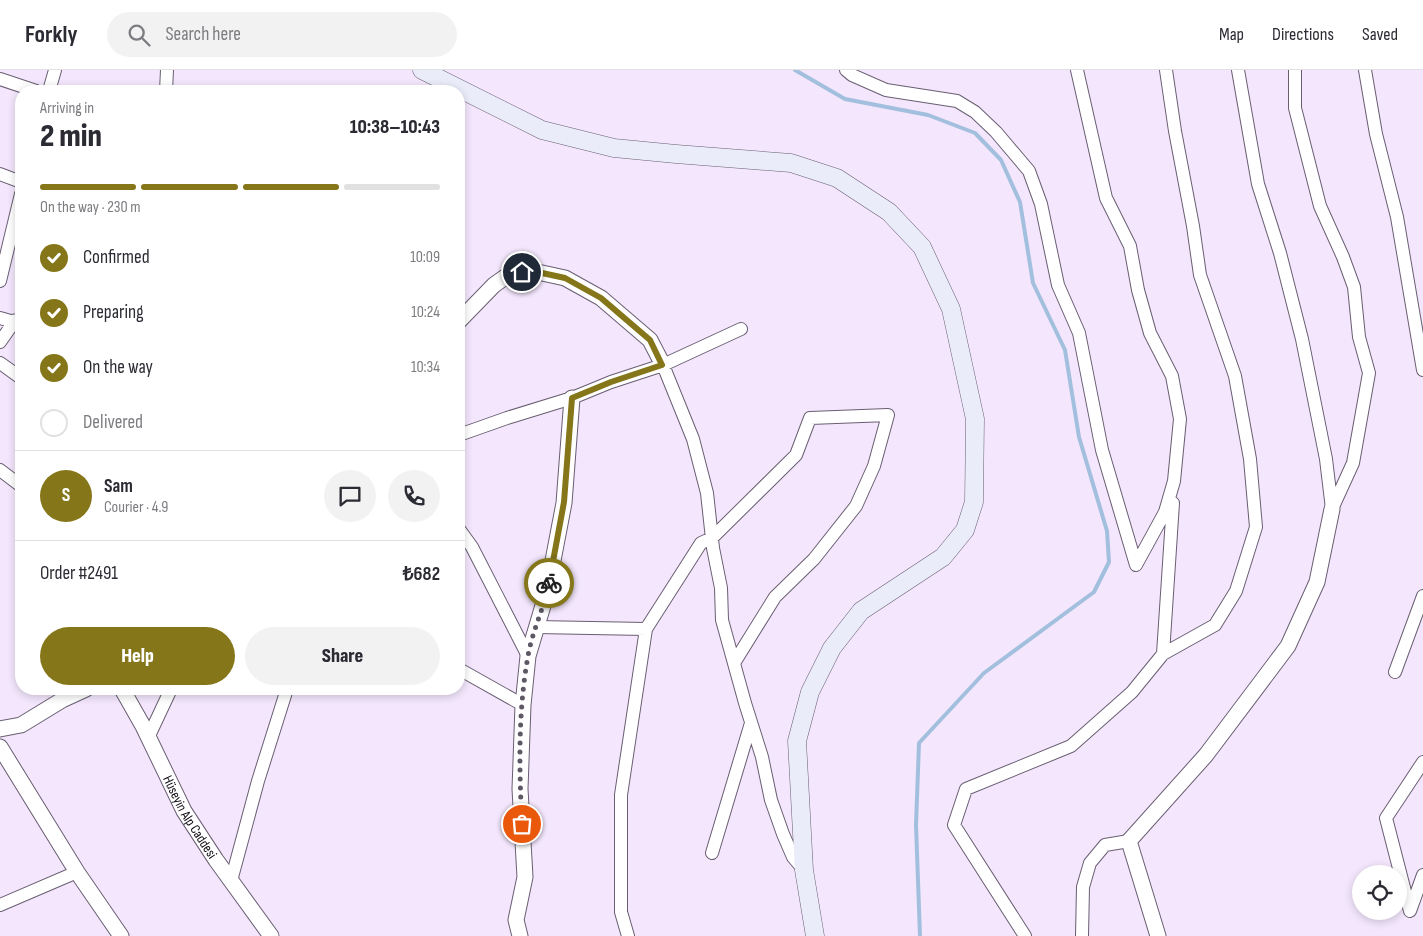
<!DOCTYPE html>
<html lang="en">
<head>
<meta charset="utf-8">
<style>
	:root { --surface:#fff; --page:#f2f2f3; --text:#2b2b33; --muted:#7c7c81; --line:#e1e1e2; --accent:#857619 }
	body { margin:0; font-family:"Sofia Sans Condensed",sans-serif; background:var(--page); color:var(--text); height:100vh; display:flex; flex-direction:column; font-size:19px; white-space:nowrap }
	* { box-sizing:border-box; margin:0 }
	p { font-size:16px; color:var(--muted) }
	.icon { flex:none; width:28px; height:28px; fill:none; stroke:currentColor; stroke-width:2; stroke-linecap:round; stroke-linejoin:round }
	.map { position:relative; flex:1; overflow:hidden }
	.details { position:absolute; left:15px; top:15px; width:450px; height:610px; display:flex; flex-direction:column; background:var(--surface); border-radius:20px; box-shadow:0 2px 8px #0003 }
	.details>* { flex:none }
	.fabs { position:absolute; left:1352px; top:795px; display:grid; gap:10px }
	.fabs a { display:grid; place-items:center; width:55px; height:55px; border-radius:50%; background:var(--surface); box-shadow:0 2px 8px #0003; font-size:25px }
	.pin { position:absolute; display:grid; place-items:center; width:42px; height:42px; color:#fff; margin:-21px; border:2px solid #fff; border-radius:50%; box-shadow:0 1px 5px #0007 }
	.courier { position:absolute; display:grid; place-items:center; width:50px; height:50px; margin:-25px; border:4px solid #857619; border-radius:50%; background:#fff; color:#222; box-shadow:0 1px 6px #0007 }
	.summary em { font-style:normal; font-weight:800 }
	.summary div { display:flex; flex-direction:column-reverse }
	.summary { display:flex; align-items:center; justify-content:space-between; height:85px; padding:0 25px }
	h1 { font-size:32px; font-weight:800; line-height:38px }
	.bar { display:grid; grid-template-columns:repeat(4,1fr); gap:8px 5px; align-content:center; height:60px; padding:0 25px }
	.bar i { height:6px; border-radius:4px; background:var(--line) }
	.bar .selected { background:var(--accent) }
	.bar p { grid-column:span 4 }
	.line { display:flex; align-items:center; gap:12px; padding:0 25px; border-top:1px solid var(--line) }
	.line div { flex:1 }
	.round { display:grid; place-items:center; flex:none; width:52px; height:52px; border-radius:26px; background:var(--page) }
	ol { padding:0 25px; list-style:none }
	li { display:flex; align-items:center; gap:15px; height:55px }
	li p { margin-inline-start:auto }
	li .icon { padding:5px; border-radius:50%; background:var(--accent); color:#fff; stroke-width:4 }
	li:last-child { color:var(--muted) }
	li i { width:28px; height:28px; border:2px solid var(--line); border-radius:50% }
	.button { display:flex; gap:10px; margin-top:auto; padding:10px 25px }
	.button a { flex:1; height:58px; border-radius:30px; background:var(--accent); color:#fff; font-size:20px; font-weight:800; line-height:58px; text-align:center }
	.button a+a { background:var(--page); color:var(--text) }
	header { display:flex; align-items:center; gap:30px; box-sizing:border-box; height:70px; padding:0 25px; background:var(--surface); border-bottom:1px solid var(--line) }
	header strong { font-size:24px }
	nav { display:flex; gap:28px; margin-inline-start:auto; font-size:18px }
	.search { width:350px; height:45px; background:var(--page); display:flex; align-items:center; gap:12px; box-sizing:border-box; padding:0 18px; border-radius:28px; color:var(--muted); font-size:19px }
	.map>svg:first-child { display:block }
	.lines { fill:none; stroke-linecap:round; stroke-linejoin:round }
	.stream { stroke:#a3bfde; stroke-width:4 }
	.minor-casing { stroke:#695e72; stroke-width:14 }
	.tertiary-casing { stroke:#695e72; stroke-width:17 }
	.secondary-casing { stroke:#695e72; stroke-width:19 }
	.minor { stroke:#fff; stroke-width:12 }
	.tertiary { stroke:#fff; stroke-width:15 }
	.secondary { stroke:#eaecfa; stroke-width:18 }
	.done { stroke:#5e5764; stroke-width:5; stroke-dasharray:0 9 }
	.route { stroke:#857619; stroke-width:6 }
	.labels { text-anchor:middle; stroke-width:4; stroke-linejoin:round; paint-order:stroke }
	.street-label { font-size:14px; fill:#0e0a11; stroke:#f4e7fd }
</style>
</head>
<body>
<header>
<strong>Forkly</strong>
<div class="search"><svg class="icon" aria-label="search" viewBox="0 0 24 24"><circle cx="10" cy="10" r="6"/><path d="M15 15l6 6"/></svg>Search here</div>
<nav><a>Map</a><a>Directions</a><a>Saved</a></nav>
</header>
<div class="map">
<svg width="1423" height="866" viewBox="0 0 1423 866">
	<rect width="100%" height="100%" fill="#f4e7fd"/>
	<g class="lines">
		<!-- stream -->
		<path class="stream" d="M795 0 845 29 928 45 975 63 1001 90 1020 132 1033 213 1065 280 1079 367 1107 461 1109 492 1094 522 984 603 919 673 916 755 920 866"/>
		<defs>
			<path id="minor" d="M846 0 852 5 886 20 957 31 975 42 996 62 1029 101 1041 134 1058 215 1079 263 1102 380 1136 495 1165 442 1174 411 1180 349 1172 306 1150 263 1138 220 1130 176 1106 128 1077 0
				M1238 0 1258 114 1280 183 1302 269 1326 389 1332 439
				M1295 0V38L1320 136 1343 187 1354 217 1359 267 1369 303 1353 393 1332 439
				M1365 0 1376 64 1397 147 1423 300
				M0 9 36 21
				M49 21 55 0
				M166 21 167 0
				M0 104 21 112
				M0 211 21 124
				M0 248 14 252 0 272
				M0 293 21 308
				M663 295 693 369 707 423 713 478 721 518 722 550 745 633 762 687 771 730 783 764 793 787 804 800
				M459 365 507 348 572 328 611 312 663 295 741 259
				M0 400 21 416
				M459 459 472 477 528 586
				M536 557 646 559 701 473 712 468 796 385 810 348 888 345 874 396 856 436 814 489 775 527 734 593
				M1163 584 1215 555 1236 521 1256 457 1250 389 1235 306 1200 205 1193 156 1175 61 1166 0
				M459 599 523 635
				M1395 602 1423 526
				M148 668 171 619
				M1423 692 1386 748 1410 841 1423 805
				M712 783 751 653
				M231 811 258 711 287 619
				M0 835 77 802
				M628 866 621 842V725L646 559
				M1025 866 954 755 966 719 1071 676 1132 622 1163 584 1173 433
				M1082 866 1083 817 1090 793 1105 775 1129 771"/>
			<g id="tertiary">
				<path d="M459 251 494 215 511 203 533 201 565 208 601 228 650 270 663 295"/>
				<path d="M14 252 21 253"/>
				<path id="s1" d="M122 619 143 656 184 741 216 790 271 866"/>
				<path d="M0 659 21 655 62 630 86 619"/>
				<path d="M0 677 77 802 121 866"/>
				<path d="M520 866 516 850 525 807 520 719 523 635 528 586 547 522 564 433 572 328"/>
				<path d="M1158 866 1129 771 1206 685 1288 576 1317 512 1332 439"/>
			</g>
			<path id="secondary" d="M422 0 542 60 614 78 676 84 791 93 837 108 889 142 922 177 951 239 975 349 974 432 965 460 943 487 861 541 832 578 810 622 797 671 804 800 815 866"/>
		</defs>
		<!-- minor casing -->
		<use href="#minor" class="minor-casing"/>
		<!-- tertiary casing -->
		<use href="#tertiary" class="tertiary-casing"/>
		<!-- secondary casing -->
		<use href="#secondary" class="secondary-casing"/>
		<!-- minor -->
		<use href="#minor" class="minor"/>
		<!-- tertiary -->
		<use href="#tertiary" class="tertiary"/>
		<!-- secondary -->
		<use href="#secondary" class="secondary"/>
	</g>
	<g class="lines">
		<!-- done -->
		<path class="done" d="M522 754C519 699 518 641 528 586 532 562 544 538 549 513"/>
		<!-- route -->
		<path class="route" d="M522 202 533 201 565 208 601 228 650 270 662 295 611 312 572 328 564 432 549 513"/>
	</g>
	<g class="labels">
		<!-- street labels -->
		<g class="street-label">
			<text dy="5" stroke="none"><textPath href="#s1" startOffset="145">Hüseyin Alp Caddesi</textPath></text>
		</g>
	</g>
</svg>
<div class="fabs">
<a><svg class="icon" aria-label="locate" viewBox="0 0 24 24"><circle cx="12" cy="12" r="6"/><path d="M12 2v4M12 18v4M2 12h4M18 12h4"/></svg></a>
</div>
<div class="pin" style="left:522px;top:754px;background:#ea580c"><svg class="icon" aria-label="bag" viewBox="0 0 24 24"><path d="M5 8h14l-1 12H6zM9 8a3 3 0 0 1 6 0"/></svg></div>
<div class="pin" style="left:522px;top:202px;background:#1f2937"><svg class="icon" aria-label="home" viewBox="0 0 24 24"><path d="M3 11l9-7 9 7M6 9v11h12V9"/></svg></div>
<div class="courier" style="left:549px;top:513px"><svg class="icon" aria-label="bike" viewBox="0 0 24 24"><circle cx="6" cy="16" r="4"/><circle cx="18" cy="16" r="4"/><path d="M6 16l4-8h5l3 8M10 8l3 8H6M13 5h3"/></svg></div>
<section class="details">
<div class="summary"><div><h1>2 min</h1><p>Arriving in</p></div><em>10:38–10:43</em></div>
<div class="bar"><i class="selected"></i><i class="selected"></i><i class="selected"></i><i></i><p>On the way · 230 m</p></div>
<ol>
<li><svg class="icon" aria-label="check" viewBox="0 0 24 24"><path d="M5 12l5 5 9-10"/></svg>Confirmed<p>10:09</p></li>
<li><svg class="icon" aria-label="check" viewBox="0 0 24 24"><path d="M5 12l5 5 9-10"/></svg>Preparing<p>10:24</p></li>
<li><svg class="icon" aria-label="check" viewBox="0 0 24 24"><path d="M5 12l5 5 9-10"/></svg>On the way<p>10:34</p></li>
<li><i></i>Delivered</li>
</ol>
<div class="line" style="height:90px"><b class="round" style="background:var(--accent);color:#fff">S</b><div><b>Sam</b><p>Courier · 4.9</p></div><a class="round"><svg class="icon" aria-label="chat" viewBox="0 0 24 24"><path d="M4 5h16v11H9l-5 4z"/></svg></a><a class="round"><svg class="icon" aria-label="phone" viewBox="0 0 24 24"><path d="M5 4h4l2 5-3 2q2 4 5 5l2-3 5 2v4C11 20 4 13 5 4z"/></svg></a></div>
<div class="line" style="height:65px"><div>Order #2491</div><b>₺682</b></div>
<div class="button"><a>Help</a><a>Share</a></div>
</section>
</div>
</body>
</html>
